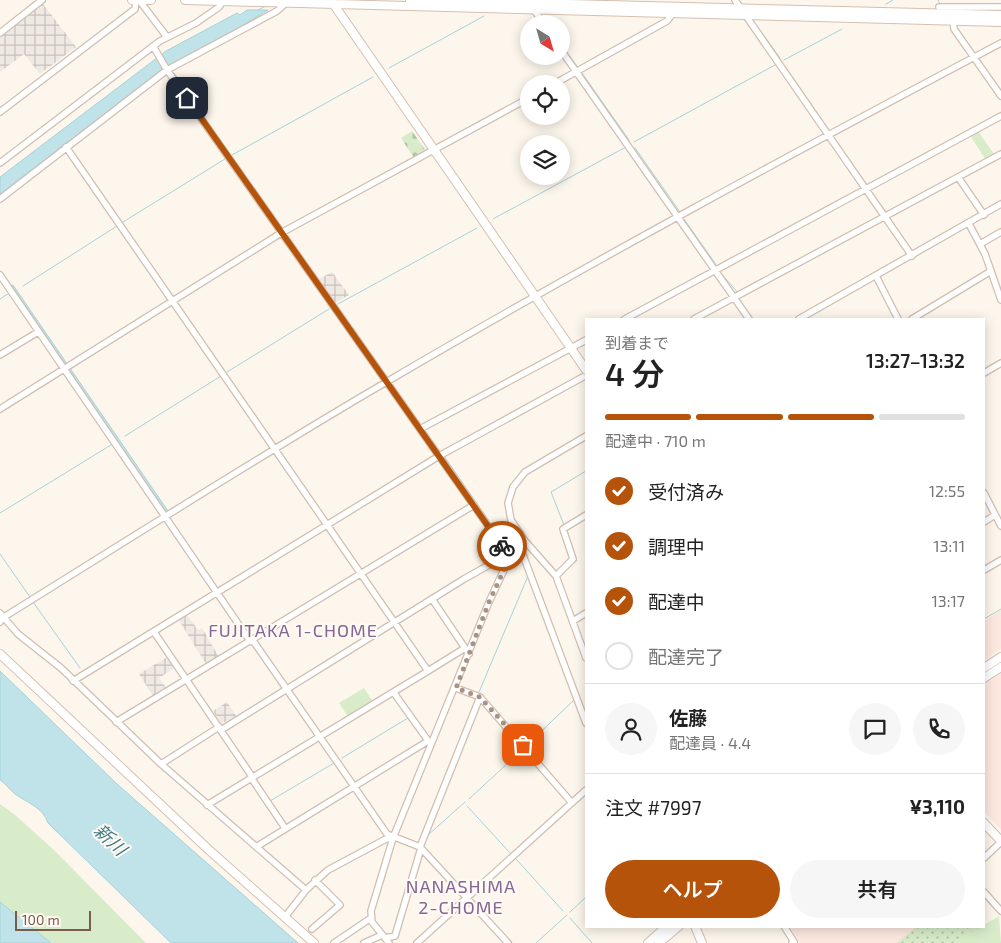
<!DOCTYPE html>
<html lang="ja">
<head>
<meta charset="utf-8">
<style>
	:root { --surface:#fff; --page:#f6f6f6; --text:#222; --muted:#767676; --line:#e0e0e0; --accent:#b45309 }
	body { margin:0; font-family:"Exo 2","Noto Sans JP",sans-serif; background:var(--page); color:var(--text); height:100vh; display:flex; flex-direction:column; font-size:19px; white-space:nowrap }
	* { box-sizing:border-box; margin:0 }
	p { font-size:16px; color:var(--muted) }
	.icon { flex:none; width:28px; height:28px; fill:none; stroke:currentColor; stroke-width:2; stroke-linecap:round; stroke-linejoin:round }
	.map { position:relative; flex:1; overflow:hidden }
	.side { position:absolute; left:585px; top:318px; width:400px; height:610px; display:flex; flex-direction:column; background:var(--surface); border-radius:0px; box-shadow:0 2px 12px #0003 }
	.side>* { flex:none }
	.needle { width:32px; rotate:143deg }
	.controls { position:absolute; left:520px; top:15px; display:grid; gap:10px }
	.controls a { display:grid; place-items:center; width:50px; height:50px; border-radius:50%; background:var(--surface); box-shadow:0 2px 12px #0003; font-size:25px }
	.scale { position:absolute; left:15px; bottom:12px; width:76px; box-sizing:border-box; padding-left:5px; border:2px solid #7a5c4d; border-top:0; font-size:14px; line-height:18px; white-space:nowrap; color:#7a5c4d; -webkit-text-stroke:4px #fffaf3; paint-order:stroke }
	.pin { position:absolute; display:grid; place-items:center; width:42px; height:42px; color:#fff; margin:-21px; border-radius:10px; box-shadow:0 2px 8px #0006 }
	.courier { position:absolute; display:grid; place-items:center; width:50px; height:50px; margin:-25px; border:4px solid #b45309; border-radius:50%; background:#fff; color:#222; box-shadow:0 1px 6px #0007 }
	.overview em { font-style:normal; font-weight:600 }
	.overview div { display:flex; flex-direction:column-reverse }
	.overview { display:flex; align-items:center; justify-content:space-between; height:85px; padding:0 20px }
	h1 { font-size:32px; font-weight:600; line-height:38px }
	.bar { display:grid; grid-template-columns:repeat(4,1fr); gap:8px 5px; align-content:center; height:60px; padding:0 20px }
	.bar i { height:6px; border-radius:4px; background:var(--line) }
	.bar .on { background:var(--accent) }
	.bar p { grid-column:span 4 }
	.line { display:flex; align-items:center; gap:12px; padding:0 20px; border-top:1px solid var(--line) }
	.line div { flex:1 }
	.round { display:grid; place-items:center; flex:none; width:52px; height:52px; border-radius:26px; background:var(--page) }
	ol { padding:0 20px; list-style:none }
	li { display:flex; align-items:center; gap:15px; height:55px }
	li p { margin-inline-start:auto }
	li .icon { padding:5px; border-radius:50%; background:var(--accent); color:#fff; stroke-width:4 }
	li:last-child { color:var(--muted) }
	li i { width:28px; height:28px; border:2px solid var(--line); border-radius:50% }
	.primary-button { display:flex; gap:10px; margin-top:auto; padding:10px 20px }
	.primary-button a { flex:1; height:58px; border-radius:30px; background:var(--accent); color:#fff; font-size:20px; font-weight:600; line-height:58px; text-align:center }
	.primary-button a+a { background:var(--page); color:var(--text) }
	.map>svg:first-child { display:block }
	.commercial { fill:#fde8e0 }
	.industrial { fill:url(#industrial-grid) }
	.green { fill:#d8ecc9 }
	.cemetery { fill:url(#cemetery-stones) }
	.garden { fill:url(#garden-dots) }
	.water { fill:#bfe3e8; stroke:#a5d3da }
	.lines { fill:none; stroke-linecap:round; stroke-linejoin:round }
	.stream { stroke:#a5d3da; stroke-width:1 }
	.street-casing { stroke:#d1beb0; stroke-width:8 }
	.secondary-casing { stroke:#d6c0b0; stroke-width:10 }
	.street { stroke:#fff; stroke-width:5.5 }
	.secondary { stroke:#fff; stroke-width:8 }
	.done { stroke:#a89285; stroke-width:5; stroke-dasharray:0 9 }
	.route { stroke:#b45309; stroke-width:6 }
	.labels { text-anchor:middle; stroke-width:4; stroke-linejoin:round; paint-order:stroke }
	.neighbourhood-label { font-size:18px; letter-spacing:1px; fill:#846695; stroke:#fffaf3 }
	.water-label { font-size:18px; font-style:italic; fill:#437c86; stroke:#fffaf3 }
</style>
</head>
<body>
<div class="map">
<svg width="1001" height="943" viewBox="0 0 1001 943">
	<defs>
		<pattern id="industrial-grid" width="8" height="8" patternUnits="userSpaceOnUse" patternTransform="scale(1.25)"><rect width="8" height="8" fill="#efe9e4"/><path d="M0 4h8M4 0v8" fill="none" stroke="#c7c0bb"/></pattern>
		<pattern id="cemetery-stones" width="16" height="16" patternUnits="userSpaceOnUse" patternTransform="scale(1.25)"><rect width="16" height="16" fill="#d8ecc9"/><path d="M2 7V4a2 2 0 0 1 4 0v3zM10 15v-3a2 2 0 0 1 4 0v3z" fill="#b4c2a5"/></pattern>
		<pattern id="garden-dots" width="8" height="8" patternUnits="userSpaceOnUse" patternTransform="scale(1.25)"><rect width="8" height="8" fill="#d8ecc9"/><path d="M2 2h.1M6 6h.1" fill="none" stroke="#b4c2a5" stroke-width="1.8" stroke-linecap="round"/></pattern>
	</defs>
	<rect width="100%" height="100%" fill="#fdf6ec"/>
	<!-- commercial -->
	<path class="commercial" d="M1001 610V649L984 660V621Z
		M1001 674V830L984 811V685Z
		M790 926H982L954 943H800Z"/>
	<!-- industrial -->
	<path class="industrial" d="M43 4 76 47 40 74 24 54 0 72V38Z
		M332 272 349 295 335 303 319 279Z
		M186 614 198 630 202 628 219 657 206 664 178 619Z
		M167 657 174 668 159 678 166 688 153 696 139 674Z
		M227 702 236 716 221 724 213 711Z"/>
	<!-- green -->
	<path class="green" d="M978 131 994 154 985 159 970 135Z
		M364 688 374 703 349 718 339 703Z
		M0 804 14 814 53 849 146 943H51L0 902Z
		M999 916 1001 943H954Z"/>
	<!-- cemetery -->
	<path class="cemetery" d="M412 131 426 151 414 158 401 138Z"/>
	<!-- garden -->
	<path class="garden" d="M918 926H982L954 943H896Z"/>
	<!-- water -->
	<path class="water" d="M247 10H268L235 30 164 68 0 194V177L166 51 237 13 240 15Z
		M13 285 168 511 165 512 10 287Z
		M0 671 117 784 298 943H171L48 823C44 808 26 802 15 794 9 789 6 784 0 780Z
		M0 902 51 943H0Z"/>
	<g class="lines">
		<!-- stream -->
		<path class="stream" d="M938 0 940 4
			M886 4 893 0
			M258 10 266 6
			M543 18 547 24
			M757 26 780 58
			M958 29 974 52
			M561 44 577 66
			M784 60 842 29
			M784 65 829 131
			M389 68 484 16
			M174 73 222 143
			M582 73 629 140
			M634 142 775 65
			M840 147 867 185 1001 113
			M635 148 680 212
			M232 155 373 77
			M870 191 886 212
			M493 219 626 147
			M684 219 717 266 780 232
			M123 222 225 159
			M720 272 738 293
			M23 286 117 226
			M0 299 8 294
			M338 304 477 228
			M619 319 711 269
			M576 342 586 336
			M227 372 329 309
			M423 424 562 350
			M425 432 440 452
			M125 436 221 376
			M444 456 493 527
			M0 513 111 445
			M564 525 551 492 586 471
			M568 534 577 561
			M0 554 30 597
			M33 602 80 668
			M984 619 1001 609
			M82 672 116 651
			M479 692 528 576
			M527 745 574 700
			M342 758 408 718
			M469 799 522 750
			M270 801 334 763
			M467 806 511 854
			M423 832 471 713
			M428 835 465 802
			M516 859 563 911
			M570 912 586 897
			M570 918 592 943
			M536 943 567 915"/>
		<defs>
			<path id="street" d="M139 0 167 37
				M735 0 912 256
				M939 7H1001
				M534 10 544 24
				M953 21 954 29 1001 96
				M0 33 42 0
				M153 46 167 70 510 557
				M561 50 749 319
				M554 84 667 21 673 13
				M0 112 135 9 136 0
				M66 147 428 671 207 805
				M0 163 160 41 196 23 219 7 223 1
				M958 177 984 215
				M0 199 167 70 277 11 286 3
				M969 224 985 254 1001 300
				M980 244 1001 232
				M0 275 250 641 254 642 387 834 420 847 508 943
				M876 276 898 319
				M625 319 1001 116
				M694 319 1001 154
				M799 319 1001 204
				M912 319 991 271
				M0 355 38 332
				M984 373 1001 363
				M0 409 281 233 529 98
				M420 429 586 340
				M586 436 525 472 513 487 508 503 511 520 525 541 556 576 586 658
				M984 493 1001 526
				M984 522 995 515
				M520 547 586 723
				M984 570 1001 560
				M556 576 573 559 563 529 586 515
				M432 599 469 654
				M0 613 18 634 61 668 161 764 306 890
				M573 621 586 613
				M0 622 4 617C131 538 258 457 388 381 589 263 795 152 1001 43
				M154 632 253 778
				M428 671 465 648
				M73 681 439 456 583 377
				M456 688 480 697 572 803
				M394 693 429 742
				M116 722 474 505
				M221 730 464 579 505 556 510 557
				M161 764 219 727
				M252 779 285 828
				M256 847 428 741
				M420 847 480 697
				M984 858 1001 842
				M984 892 1001 911
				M285 917 306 890 328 870 386 839 393 838
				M784 926 794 942 792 943
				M312 929 340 905 315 880
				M385 938 395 936 421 848
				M334 943 371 918
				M364 943 382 935
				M389 943 372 922 371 911 393 838 489 602 510 557 525 541
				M417 943 586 790"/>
			<path id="secondary" d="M132 0H151
				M185 0 1001 22
				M410 0 1001 15
				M332 2 586 370
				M0 654 209 850 314 943
				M984 668 1001 657
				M984 678 1001 667
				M984 823 1001 841
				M695 926 702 943
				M648 943 667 926
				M659 943 679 926"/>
		</defs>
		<!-- street casing -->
		<use href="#street" class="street-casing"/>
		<!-- secondary casing -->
		<use href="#secondary" class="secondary-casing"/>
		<!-- street -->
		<use href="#street" class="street"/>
		<!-- secondary -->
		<use href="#secondary" class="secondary"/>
	</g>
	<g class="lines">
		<!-- done -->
		<path class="done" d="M502 546 510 557 489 602 456 688 480 697 523 745"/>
		<!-- route -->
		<path class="route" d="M187 98 502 546"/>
	</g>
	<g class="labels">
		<!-- neighbourhood labels -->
		<g class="neighbourhood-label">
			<text x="293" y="637">FUJITAKA 1-CHOME</text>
			<text x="461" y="893">NANASHIMA<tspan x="461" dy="21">2-CHOME</tspan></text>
		</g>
		<!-- water labels -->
		<g class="water-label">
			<text transform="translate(110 840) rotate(43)" y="6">新川</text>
		</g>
	</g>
</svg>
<div class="controls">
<a><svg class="needle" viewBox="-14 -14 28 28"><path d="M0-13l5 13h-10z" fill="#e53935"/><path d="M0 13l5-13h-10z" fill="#767676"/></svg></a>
<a><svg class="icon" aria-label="locate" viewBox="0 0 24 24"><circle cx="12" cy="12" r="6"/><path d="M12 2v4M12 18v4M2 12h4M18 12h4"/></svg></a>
<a><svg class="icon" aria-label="layers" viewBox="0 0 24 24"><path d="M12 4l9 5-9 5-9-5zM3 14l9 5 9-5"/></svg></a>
</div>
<div class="scale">100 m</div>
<div class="pin" style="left:523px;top:745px;background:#ea580c"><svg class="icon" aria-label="bag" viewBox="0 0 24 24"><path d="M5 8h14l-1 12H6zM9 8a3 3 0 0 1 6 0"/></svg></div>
<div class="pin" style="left:187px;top:98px;background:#1f2937"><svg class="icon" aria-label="home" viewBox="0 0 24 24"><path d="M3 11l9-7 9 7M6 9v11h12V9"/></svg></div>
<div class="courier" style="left:502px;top:546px"><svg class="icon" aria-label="bike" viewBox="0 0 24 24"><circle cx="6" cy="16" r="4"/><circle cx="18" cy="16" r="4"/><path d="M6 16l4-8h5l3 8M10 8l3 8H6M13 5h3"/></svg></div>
<section class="side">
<div class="overview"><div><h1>4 分</h1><p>到着まで</p></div><em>13:27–13:32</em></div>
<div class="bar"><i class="on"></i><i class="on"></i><i class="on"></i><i></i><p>配達中 · 710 m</p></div>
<ol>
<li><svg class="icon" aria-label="check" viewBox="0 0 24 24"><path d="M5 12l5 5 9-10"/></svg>受付済み<p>12:55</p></li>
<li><svg class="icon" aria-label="check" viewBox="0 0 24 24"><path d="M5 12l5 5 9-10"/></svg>調理中<p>13:11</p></li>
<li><svg class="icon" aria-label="check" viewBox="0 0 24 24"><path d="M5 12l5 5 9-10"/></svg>配達中<p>13:17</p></li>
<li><i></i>配達完了</li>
</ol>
<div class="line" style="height:90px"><a class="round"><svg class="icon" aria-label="person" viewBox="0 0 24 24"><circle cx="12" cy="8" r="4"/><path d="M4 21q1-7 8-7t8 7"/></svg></a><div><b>佐藤</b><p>配達員 · 4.4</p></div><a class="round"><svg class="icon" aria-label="chat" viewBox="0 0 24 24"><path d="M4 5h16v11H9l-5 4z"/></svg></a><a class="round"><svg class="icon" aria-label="phone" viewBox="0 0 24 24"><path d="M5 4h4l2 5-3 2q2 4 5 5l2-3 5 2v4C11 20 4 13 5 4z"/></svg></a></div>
<div class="line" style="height:65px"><div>注文 #7997</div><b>¥3,110</b></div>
<div class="primary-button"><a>ヘルプ</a><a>共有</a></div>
</section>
</div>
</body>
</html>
